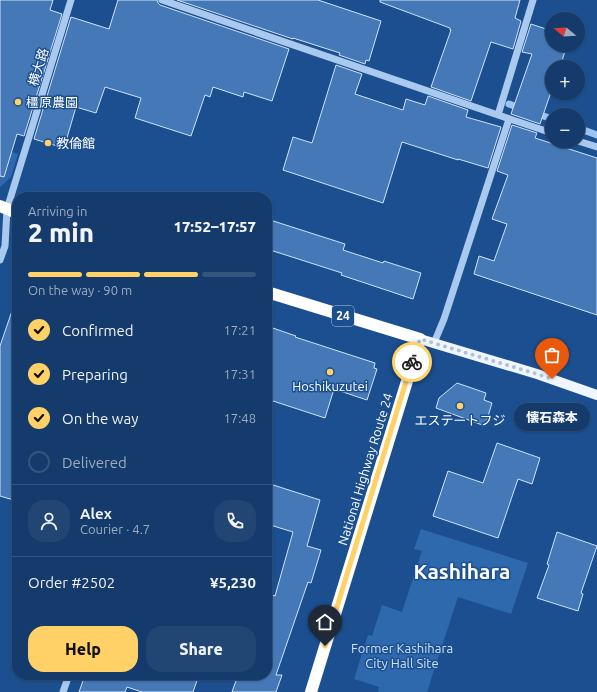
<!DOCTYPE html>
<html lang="en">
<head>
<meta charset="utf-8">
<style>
	:root { --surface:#143b6b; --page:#214673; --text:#f1f3f6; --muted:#9dadc1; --line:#33557e; --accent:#ffd166 }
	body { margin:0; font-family:Ubuntu,"Noto Sans JP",sans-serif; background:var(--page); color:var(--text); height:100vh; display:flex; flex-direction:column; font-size:15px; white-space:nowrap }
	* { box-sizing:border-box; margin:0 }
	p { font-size:13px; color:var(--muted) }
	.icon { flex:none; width:22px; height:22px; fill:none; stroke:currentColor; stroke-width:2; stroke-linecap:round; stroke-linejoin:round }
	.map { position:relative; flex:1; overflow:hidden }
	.details { position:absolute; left:12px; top:192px; width:260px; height:488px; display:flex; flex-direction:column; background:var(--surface); border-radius:16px; box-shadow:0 1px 3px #0004,0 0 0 1px var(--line) }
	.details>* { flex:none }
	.needle { width:26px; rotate:288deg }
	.controls { position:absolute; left:545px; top:12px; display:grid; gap:8px }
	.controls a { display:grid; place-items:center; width:40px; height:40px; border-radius:50%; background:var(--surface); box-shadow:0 1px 3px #0004,0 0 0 1px var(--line); font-size:20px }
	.pin { position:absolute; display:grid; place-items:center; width:34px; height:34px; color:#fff; margin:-41px -17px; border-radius:50% 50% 50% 0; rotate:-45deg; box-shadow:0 0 4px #0007 }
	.pin .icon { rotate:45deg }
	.courier { position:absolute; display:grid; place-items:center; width:40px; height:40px; margin:-20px; border:3px solid #ffd166; border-radius:50%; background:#fff; color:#222; box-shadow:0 1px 5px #0007 }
	.bubble { position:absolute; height:28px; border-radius:14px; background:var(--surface); box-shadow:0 1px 3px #0004,0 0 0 1px var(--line); font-size:13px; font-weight:800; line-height:28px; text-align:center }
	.overview em { font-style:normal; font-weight:800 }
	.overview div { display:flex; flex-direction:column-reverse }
	.overview { display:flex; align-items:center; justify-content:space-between; height:68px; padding:0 16px }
	h1 { font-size:26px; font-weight:800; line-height:30px }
	.bar { display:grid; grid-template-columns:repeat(4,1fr); gap:6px 4px; align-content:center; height:48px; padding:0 16px }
	.bar i { height:5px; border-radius:3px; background:var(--line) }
	.bar .current { background:var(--accent) }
	.bar p { grid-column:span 4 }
	.line { display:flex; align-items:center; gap:10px; padding:0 16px; border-top:1px solid var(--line) }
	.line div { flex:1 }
	.round { display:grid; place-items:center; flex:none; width:42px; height:42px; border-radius:16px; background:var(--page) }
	ol { padding:0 16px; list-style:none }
	li { display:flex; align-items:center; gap:12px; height:44px }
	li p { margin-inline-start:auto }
	li .icon { padding:4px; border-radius:50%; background:var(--accent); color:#111; stroke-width:4 }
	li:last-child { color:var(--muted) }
	li i { width:22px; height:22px; border:2px solid var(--line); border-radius:50% }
	.action { display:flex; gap:8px; margin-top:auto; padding:8px 16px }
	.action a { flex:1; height:46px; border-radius:16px; background:var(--accent); color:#111; font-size:16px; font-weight:800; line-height:46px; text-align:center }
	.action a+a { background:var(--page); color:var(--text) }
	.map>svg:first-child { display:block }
	.green { fill:#2e69ad }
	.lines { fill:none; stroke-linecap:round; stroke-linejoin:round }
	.stream { stroke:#9cc4f0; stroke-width:7 }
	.building { fill:#4478b7; stroke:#cfe3fa }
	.minor { stroke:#a9c9ee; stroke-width:7 }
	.major { stroke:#f0f6ff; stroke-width:10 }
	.highway { stroke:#fff; stroke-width:12 }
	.done { stroke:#afc1d8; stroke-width:4; stroke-dasharray:0 7.2 }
	.route { stroke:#ffd166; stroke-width:5 }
	.poi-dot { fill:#ffd166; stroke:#1b4f8f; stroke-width:1.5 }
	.labels { text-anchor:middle; stroke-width:3; stroke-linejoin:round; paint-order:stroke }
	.shield { fill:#1b4f8f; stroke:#bbcadd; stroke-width:1 }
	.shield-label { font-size:12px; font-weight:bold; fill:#fff }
	.street-label { font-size:13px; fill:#fff; stroke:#1b4f8f }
	.poi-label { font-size:13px; fill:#fff; stroke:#1b4f8f; text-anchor:start }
	.park-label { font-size:13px; fill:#cfe3fa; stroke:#1b4f8f }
	.town-label { font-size:21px; font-weight:bold; fill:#fff; stroke:#1b4f8f }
</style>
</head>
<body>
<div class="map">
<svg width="597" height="692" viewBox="0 0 597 692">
	<rect width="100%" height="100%" fill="#1b4f8f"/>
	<!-- green -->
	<path class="green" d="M0 148 18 154 11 177 0 187Z
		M421 529 528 563 511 614 458 597 427 692H378L379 687 354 679 368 635 372 636 382 605 402 612 422 551 414 549Z"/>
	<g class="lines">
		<!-- stream -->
		<path class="stream" d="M509 104 522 109
			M535 113 552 119
			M578 128 597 135"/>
	</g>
	<!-- building -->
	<path class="building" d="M0 0H53L50 10 62 14 24 136 17 134 4 177 0 176Z
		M118 0H157L158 3 160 5 289 49 272 101 244 92 243 97 213 87 210 97 205 95 191 136 135 118 141 98 105 87 96 113 76 107 64 148 34 139 71 17 109 29Z
		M177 0H318L381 21 369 61 366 60 365 64 339 55 340 53 293 38V39Z
		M380 0H520L515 18 521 21 513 49 491 42 471 101 431 87 451 30H450V28L380 2Z
		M531 24 552 31V45H567L560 67H552V89L540 124 511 114 532 54 522 52Z
		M336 65 362 74 355 94 403 110 406 99 425 105 428 96 468 110 466 117 501 127 488 168 458 159V160L402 142 383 203 283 170 293 137 312 143Z
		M512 125 537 133 535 138 597 158V315L474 274 479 256 494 261 507 224 492 219 508 175 497 171Z
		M267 219 345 244 343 250 383 263 384 261 421 273 413 299 341 275 342 273 267 249Z
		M14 305H17V501L0 496V346Z
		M267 326 296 336 295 337 375 363 374 368 377 369 367 400 334 389 325 418 267 399Z
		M457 383 486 393 484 400 492 403 485 426 436 408 439 398Z
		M497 443 540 458 532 484 518 479 498 538 433 516 448 471 483 483Z
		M267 483 320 500 307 546 321 550 311 583 308 582 276 675H282L276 692H232L238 675H267V593L275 596 293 532 267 524Z
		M557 532 597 546 581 593 583 594 578 611 537 598 549 565 547 564Z
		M85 675H199L193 692H142L127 687 125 692H79Z"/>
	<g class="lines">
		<!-- minor -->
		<path class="minor" d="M162 0 498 115 552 133
			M498 115 533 0
			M578 141 597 147
			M0 260 5 246 7 209 71 0
			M434 343 444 319 509 119
			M63 692 69 675"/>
		<!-- major -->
		<path class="major" d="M420 339 537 374 597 395"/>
		<!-- highway -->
		<path class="highway" d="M0 206 17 213
			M267 292 420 339 311 692"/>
	</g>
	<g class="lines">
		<!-- done -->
		<path class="done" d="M412 362 420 339 537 374 552 379"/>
		<!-- route -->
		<path class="route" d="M325 646 412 362"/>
	</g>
	<!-- markers -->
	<g class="poi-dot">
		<circle cx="18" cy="102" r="4"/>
		<circle cx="48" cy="143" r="4"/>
		<circle cx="330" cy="372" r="4"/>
		<circle cx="460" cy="406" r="4"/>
	</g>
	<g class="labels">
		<!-- shield labels -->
		<rect class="shield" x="332" y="306" width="22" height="20" rx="3"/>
		<g class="shield-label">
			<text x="343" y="320">24</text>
		</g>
		<!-- street labels -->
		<g class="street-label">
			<text transform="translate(38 67) rotate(-73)" y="5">横大路</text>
			<text transform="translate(365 469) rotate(-73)" y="5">National Highway Route 24</text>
		</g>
		<!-- poi labels -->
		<g class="poi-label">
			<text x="26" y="107">橿原農園</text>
			<text x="56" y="148">教倫館</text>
			<text x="330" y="391" text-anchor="middle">Hoshikuzutei</text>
			<text x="460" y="425" text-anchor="middle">エステートフジ</text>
		</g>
		<!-- park labels -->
		<g class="park-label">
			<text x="402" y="653">Former Kashihara<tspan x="402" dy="15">City Hall Site</tspan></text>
		</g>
		<!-- town labels -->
		<g class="town-label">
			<text x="462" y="579">Kashihara</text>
		</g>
	</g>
</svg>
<div class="controls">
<a><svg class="needle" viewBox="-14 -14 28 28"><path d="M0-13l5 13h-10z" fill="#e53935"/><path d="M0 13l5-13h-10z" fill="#9dadc1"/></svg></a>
<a>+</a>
<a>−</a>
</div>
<div class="pin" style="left:552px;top:379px;background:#ea580c"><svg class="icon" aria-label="bag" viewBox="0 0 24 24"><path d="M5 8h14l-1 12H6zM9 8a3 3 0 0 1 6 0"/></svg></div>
<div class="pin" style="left:325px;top:646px;background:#1f2937"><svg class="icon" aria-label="home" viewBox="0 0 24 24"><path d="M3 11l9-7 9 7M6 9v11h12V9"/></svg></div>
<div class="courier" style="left:412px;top:362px"><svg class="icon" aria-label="bike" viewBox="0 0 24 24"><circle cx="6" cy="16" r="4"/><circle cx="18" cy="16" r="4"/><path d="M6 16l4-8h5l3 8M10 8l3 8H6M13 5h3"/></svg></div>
<div class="bubble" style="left:514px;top:403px;width:76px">懐石森本</div>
<section class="details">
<div class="overview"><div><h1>2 min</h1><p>Arriving in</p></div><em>17:52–17:57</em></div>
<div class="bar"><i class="current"></i><i class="current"></i><i class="current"></i><i></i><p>On the way · 90 m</p></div>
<ol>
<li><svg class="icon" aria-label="check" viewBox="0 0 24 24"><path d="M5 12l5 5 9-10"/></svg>Confirmed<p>17:21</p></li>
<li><svg class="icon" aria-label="check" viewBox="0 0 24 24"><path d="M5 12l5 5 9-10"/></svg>Preparing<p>17:31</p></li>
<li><svg class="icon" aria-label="check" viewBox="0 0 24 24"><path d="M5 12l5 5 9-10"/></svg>On the way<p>17:48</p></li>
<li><i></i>Delivered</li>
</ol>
<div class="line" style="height:72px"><a class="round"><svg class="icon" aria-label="person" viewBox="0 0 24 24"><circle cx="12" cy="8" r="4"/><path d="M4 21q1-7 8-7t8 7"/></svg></a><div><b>Alex</b><p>Courier · 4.7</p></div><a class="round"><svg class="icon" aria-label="phone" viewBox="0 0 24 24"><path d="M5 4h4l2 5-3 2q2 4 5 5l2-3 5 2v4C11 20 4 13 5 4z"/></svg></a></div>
<div class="line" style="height:52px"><div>Order #2502</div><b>¥5,230</b></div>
<div class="action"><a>Help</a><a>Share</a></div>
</section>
</div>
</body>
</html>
